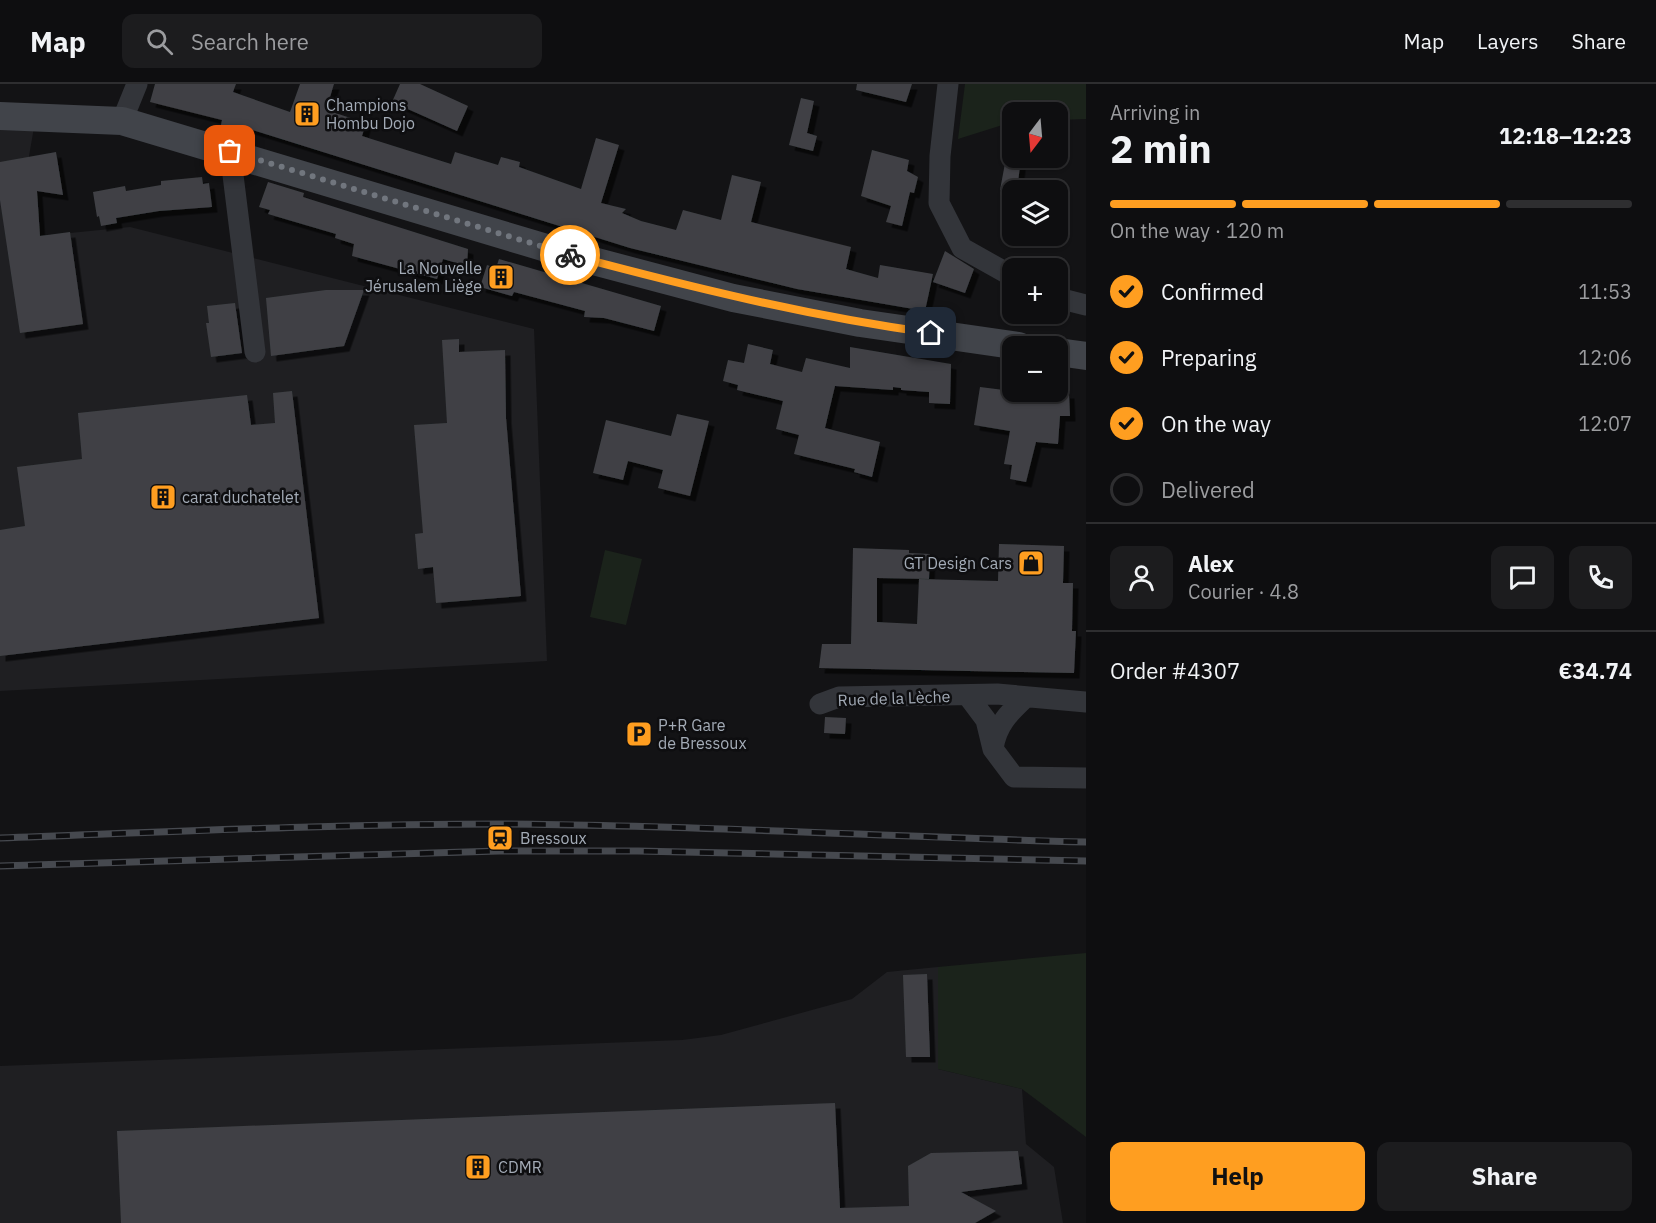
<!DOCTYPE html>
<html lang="en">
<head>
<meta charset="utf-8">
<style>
	:root { --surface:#0e0e10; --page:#1c1c1e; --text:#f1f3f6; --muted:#9b9c9f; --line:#2e2e30; --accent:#ff9e20 }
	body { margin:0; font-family:"IBM Plex Sans",sans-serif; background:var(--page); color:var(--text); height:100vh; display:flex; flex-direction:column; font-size:22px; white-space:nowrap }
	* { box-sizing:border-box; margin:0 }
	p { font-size:20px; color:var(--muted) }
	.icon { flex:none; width:33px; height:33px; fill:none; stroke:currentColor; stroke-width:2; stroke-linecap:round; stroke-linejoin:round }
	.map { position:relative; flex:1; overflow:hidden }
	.side { display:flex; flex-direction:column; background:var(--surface); width:570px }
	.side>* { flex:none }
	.needle { width:39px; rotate:196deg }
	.tools { position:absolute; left:1002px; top:18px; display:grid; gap:12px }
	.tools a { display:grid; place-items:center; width:66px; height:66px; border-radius:12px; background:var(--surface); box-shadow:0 2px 4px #0004,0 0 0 2px var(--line); font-size:30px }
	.pin { position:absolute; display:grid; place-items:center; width:51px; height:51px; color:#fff; margin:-26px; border-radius:12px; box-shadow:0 3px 9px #0006 }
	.courier { position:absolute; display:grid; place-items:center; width:60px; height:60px; margin:-30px; border:4px solid #ff9e20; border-radius:50%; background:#fff; color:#222; box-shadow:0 2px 8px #0007 }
	.overview em { font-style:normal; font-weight:700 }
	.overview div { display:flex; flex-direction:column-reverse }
	.overview { display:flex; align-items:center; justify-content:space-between; height:102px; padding:0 24px }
	h1 { font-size:39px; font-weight:700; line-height:45px }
	.bar { display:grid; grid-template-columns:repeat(4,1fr); gap:9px 6px; align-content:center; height:72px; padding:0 24px }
	.bar i { height:8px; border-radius:4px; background:var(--line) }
	.bar .on { background:var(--accent) }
	.bar p { grid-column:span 4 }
	.line { display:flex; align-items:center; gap:15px; padding:0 24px; border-top:2px solid var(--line) }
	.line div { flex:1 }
	.round { display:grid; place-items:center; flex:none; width:63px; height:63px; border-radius:12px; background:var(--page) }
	ol { padding:0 24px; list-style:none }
	li { display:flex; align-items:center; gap:18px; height:66px }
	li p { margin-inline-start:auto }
	li .icon { padding:6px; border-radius:50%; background:var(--accent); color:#111; stroke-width:4 }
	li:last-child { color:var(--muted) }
	li i { width:33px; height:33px; border:3px solid var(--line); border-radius:50% }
	.primary-button { display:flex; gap:12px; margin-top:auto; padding:12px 24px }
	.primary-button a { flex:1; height:69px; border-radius:12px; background:var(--accent); color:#111; font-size:24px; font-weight:700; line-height:69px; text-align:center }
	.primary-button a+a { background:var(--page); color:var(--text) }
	header { display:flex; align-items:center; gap:36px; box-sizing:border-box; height:84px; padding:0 30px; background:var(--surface); border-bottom:2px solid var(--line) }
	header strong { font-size:28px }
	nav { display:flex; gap:33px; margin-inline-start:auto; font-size:21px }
	.search { width:420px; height:54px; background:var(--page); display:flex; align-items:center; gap:15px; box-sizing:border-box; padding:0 21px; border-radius:12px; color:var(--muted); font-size:22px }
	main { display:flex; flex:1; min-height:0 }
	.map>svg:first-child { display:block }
	.built { fill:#1f1f22 }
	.green { fill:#1b231b }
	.building { fill:#3f4145; filter:url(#shadow) }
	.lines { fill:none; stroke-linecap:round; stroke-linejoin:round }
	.street { stroke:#33353a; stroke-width:21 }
	.secondary { stroke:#41444a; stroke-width:28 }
	.rail-casing { stroke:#46494f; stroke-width:7 }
	.rail { stroke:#0e0e10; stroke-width:4.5; stroke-dasharray:14; stroke-linecap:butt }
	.done { stroke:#71767e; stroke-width:6; stroke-dasharray:0 10.8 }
	.route { stroke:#ff9e20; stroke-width:8 }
	.labels { text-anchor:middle; stroke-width:5; stroke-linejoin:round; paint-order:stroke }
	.poi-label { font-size:16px; fill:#a3abb6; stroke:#0e0e10; text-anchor:start }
	.street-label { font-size:16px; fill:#a3abb6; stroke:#0e0e10 }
</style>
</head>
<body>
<header>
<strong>Map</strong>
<div class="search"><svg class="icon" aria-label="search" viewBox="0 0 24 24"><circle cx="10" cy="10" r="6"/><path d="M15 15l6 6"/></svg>Search here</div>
<nav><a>Map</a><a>Layers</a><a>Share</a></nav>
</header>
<main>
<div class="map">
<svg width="1086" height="1139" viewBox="0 0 1086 1139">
	<defs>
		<filter id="shadow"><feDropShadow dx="5.5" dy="5.5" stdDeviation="0" flood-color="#0009"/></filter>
	</defs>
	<rect width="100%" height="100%" fill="#131315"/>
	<!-- built -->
	<path class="built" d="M0 32H36L29 72 38 115 40 152 130 143 534 245 547 577 0 607Z
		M938 883V985L1022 1005 1026 1060 1054 1083 1063 1139H0V982L682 956 721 951 852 915 887 888Z"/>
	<!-- green -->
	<path class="green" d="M965 0H1086V35L1058 36V28H1012V38L958 55Z
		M605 466 642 475 626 541 590 533Z
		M1086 869V1053L1022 1005 938 985V883Z"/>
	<!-- building -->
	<path class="building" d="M155 0H236L233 8 290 28 300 0H334L326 26 366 39 362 52 451 80 455 68 498 81 501 73 520 78 519 83 581 105 596 54 619 61 601 119 626 125 622 129 641 137 676 146 683 126 721 136 732 91 761 98 751 138 851 163 846 185 878 194 880 181 933 190 925 227 797 205 630 164 240 42 238 46 221 41 222 36 150 18Z
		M400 0H420L468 22 457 47 392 18Z
		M857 0H912L906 18 856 6Z
		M801 14 814 17 807 49 817 52 813 67 789 61Z
		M872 66 909 76 907 87 918 93 914 109 910 108 902 142 886 138 891 122 861 112Z
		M56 68 63 111 37 107 40 152 70 148 83 240 20 249 0 116V78Z
		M1006 74H1021L1017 106H1000Z
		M202 93 203 100 209 99 212 123 159 127 116 134 117 139 101 142 99 132 97 133 93 108 125 102 126 107 161 101V97Z
		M268 98 304 109 303 113 468 165 467 182 443 175 437 195 352 172 354 160 335 154 336 150 268 130 270 126 259 123Z
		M945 167 974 185 965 209 933 198Z
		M499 175 661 222 654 247 604 234 584 233 585 227 514 208 512 212 480 203 487 181 496 184Z
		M326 206H364L344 262 271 272 266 214Z
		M235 219 242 269 211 273 206 239H209L207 222Z
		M459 255V268L505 266 506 334 521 512 436 519 433 483 418 485 415 450 423 449 414 341 447 339 442 256Z
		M748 260 773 266 770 280 802 288 806 274 850 284V263L951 280 950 320 929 319V308L901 306V304L893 303V306L835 302 825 344 880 358 872 393 854 388 855 385 794 370 799 351 776 345 783 317 737 306 738 301 723 297 728 276 744 279Z
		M980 303 1004 306 1003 313 1037 319V309H1069L1070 332H1060L1058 360 1036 358 1026 398 1010 395 1012 381 1004 380 1010 347 974 341Z
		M292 307 319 534 0 572V446L25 442 17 383 82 375 78 329 247 311 251 341 275 339 273 309Z
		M677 330 709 337 690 412 658 404 663 386 628 377 623 396 593 389 606 336 671 352Z
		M999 460 1064 462 1063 499H1073L1072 547H1076L1074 589 819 584 822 560H851L853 464 909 466V469L930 470 929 495 877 494V538L917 540 919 495 998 497Z
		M825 633 846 634 845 650 824 649Z
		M927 890 930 973H906L903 891Z
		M835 1019 840 1124 909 1122 908 1082 931 1069 1018 1067 1022 1100 961 1108 996 1127 975 1139H121L117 1047Z"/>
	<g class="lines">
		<!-- street -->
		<path class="street" d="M948 0 940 72 939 119 962 164 1012 192
			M122 37 137 0
			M230 67 255 268
			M1058 214 1086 221
			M968 612 986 636 993 665 1014 693 1086 694
			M820 620 839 613 997 610 1086 618
			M993 664C997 640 1009 629 1026 613"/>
		<!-- secondary -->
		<path class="secondary" d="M0 32 122 37 563 169 733 214 860 239 1019 262
			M1058 268 1086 272"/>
		<defs>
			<path id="rail" d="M0 754C167 748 335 740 502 740 697 741 891 753 1086 758
				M0 782 499 767H638L1086 777"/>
		</defs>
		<!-- rail casing -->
		<use href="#rail" class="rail-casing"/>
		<!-- rail -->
		<use href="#rail" class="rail"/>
	</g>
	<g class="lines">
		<!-- done -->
		<path class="done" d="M230 67 570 171"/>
		<!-- route -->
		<path class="route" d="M570 171C690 203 808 232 931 249"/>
	</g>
	<!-- icons -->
	<defs>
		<symbol id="building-square" viewBox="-11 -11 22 22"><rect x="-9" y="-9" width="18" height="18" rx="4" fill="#ff9e20" stroke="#0e0e10"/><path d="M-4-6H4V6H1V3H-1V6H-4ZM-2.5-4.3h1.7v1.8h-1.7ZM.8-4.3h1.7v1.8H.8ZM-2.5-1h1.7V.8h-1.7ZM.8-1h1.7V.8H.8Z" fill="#111"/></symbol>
		<symbol id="shop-square" viewBox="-11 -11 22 22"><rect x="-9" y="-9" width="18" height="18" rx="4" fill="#ff9e20" stroke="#0e0e10"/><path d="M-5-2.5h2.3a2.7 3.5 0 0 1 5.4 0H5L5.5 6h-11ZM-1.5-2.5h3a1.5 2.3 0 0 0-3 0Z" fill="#111"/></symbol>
		<symbol id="parking-square" viewBox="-11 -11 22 22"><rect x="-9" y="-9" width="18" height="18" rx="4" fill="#ff9e20" stroke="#0e0e10"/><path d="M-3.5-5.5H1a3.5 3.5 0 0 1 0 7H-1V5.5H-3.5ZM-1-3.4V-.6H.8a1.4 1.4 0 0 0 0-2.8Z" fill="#111"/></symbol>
		<symbol id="station-square" viewBox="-11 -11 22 22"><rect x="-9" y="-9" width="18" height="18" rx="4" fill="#ff9e20" stroke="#0e0e10"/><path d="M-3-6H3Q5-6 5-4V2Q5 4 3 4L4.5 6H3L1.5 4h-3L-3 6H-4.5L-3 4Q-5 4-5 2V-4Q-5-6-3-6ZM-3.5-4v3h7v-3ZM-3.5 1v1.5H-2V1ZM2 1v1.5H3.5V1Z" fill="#111"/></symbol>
	</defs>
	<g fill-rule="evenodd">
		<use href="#building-square" x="292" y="15" width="30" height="30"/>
		<use href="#building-square" x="486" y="178" width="30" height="30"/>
		<use href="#building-square" x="148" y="398" width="30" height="30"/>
		<use href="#shop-square" x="1016" y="464" width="30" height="30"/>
		<use href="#parking-square" x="624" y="635" width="30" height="30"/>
		<use href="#station-square" x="485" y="739" width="30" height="30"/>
		<use href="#building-square" x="463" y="1068" width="30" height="30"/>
	</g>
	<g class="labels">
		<!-- poi labels -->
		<g class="poi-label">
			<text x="326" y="27">Champions<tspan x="326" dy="18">Hombu Dojo</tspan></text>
			<text x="482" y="190" text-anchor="end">La Nouvelle<tspan x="482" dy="18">Jérusalem Liège</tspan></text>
			<text x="182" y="419">carat duchatelet</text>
			<text x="1012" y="485" text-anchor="end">GT Design Cars</text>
			<text x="658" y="647">P+R Gare<tspan x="658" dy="18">de Bressoux</tspan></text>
			<text x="520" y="760">Bressoux</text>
			<text x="498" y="1089">CDMR</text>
		</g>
		<!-- street labels -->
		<g class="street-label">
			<text transform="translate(894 614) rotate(-2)" y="6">Rue de la Lèche</text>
		</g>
	</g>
</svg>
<div class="tools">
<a><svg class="needle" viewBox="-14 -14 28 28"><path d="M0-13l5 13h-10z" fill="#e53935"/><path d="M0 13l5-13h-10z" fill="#9b9c9f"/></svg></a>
<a><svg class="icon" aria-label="layers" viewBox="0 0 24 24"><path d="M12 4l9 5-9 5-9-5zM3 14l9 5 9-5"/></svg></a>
<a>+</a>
<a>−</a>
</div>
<div class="pin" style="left:230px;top:67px;background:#ea580c"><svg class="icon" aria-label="bag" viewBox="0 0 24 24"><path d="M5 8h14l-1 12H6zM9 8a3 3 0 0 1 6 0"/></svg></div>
<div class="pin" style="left:931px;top:249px;background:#1f2937"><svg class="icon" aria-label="home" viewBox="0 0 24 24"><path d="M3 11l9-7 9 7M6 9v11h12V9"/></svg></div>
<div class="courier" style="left:570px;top:171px"><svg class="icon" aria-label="bike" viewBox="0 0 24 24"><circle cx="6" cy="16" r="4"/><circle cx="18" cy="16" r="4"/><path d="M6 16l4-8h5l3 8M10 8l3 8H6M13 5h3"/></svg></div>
</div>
<section class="side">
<div class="overview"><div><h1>2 min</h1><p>Arriving in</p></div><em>12:18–12:23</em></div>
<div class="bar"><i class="on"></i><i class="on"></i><i class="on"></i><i></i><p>On the way · 120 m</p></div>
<ol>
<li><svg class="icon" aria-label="check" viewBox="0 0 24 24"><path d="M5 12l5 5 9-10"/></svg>Confirmed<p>11:53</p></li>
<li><svg class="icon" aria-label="check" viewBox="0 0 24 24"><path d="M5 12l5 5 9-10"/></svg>Preparing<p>12:06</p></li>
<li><svg class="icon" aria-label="check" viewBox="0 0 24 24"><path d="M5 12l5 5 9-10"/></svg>On the way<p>12:07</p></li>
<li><i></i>Delivered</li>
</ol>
<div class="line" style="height:108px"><a class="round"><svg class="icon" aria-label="person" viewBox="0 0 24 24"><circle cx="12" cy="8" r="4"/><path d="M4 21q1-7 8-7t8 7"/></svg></a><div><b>Alex</b><p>Courier · 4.8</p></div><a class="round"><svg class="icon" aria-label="chat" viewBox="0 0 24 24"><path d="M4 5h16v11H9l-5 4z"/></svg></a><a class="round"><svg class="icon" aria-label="phone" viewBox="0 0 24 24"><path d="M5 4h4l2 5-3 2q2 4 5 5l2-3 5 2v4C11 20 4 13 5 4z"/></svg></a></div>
<div class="line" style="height:78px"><div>Order #4307</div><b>€34.74</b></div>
<div class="primary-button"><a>Help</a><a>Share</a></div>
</section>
</main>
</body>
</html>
